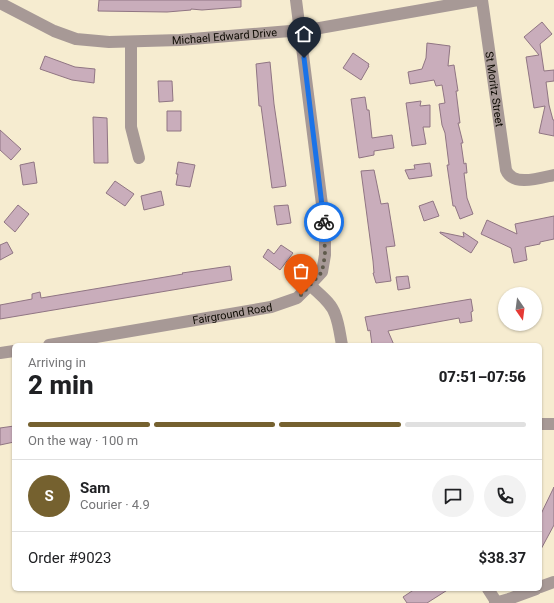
<!DOCTYPE html>
<html lang="en">
<head>
<meta charset="utf-8">
<style>
	:root { --surface:#fff; --page:#f2f2f2; --text:#202124; --muted:#757577; --line:#e0e0e0; --accent:#75612f }
	body { margin:0; font-family:Roboto,sans-serif; background:var(--page); color:var(--text); height:100vh; display:flex; flex-direction:column; font-size:15px; white-space:nowrap }
	* { box-sizing:border-box; margin:0 }
	p { font-size:13px; color:var(--muted) }
	.icon { flex:none; width:22px; height:22px; fill:none; stroke:currentColor; stroke-width:2; stroke-linecap:round; stroke-linejoin:round }
	.map { position:relative; flex:1; overflow:hidden }
	.side { position:absolute; left:12px; top:343px; width:530px; height:248px; display:flex; flex-direction:column; background:var(--surface); border-radius:6px; box-shadow:0 1px 3px #0004 }
	.side>* { flex:none }
	.needle { width:26px; rotate:166deg }
	.controls { position:absolute; left:498px; top:287px; display:grid; gap:8px }
	.controls a { display:grid; place-items:center; width:44px; height:44px; border-radius:50%; background:var(--surface); box-shadow:0 1px 3px #0004; font-size:20px }
	.pin { position:absolute; display:grid; place-items:center; width:34px; height:34px; color:#fff; margin:-41px -17px; border-radius:50% 50% 50% 0; rotate:-45deg; box-shadow:0 0 4px #0007 }
	.pin .icon { rotate:45deg }
	.courier { position:absolute; display:grid; place-items:center; width:40px; height:40px; margin:-20px; border:3px solid #1a73e8; border-radius:50%; background:#fff; color:#222; box-shadow:0 1px 5px #0007 }
	.overview em { font-style:normal; font-weight:800 }
	.overview div { display:flex; flex-direction:column-reverse }
	.overview { display:flex; align-items:center; justify-content:space-between; height:68px; padding:0 16px }
	h1 { font-size:26px; font-weight:800; line-height:30px }
	.bar { display:grid; grid-template-columns:repeat(4,1fr); gap:6px 4px; align-content:center; height:48px; padding:0 16px }
	.bar i { height:5px; border-radius:3px; background:var(--line) }
	.bar .on { background:var(--accent) }
	.bar p { grid-column:span 4 }
	.line { display:flex; align-items:center; gap:10px; padding:0 16px; border-top:1px solid var(--line) }
	.line div { flex:1 }
	.round { display:grid; place-items:center; flex:none; width:42px; height:42px; border-radius:21px; background:var(--page) }
	.map>svg:first-child { display:block }
	.building { fill:#c9adbb; stroke:#907583 }
	.lines { fill:none; stroke-linecap:round; stroke-linejoin:round }
	.minor { stroke:#a79996; stroke-width:12 }
	.done { stroke:#5f5a4b; stroke-width:4; stroke-dasharray:0 7.2 }
	.route { stroke:#1a73e8; stroke-width:5 }
	.labels { text-anchor:middle; stroke-width:3; stroke-linejoin:round; paint-order:stroke }
	.street-label { font-size:11px; fill:#0e0b03; stroke:#fdf9ee }
</style>
</head>
<body>
<div class="map">
<svg width="554" height="603" viewBox="0 0 554 603">
	<rect width="100%" height="100%" fill="#f6ecd0"/>
	<!-- building -->
	<path class="building" d="M99 0H241V7L202 10 191 9V10L167 12 98 11Z
		M542 22 552 34 540 44 544 71 554 70V81L546 82 549 105 553 120H554V136L539 133 545 106 534 108 526 57 539 55 524 37Z
		M427 43 450 46 448 66 454 65 458 91H456L460 123H458L463 143H461L464 164 466 163 467 173H464L467 198 473 214 460 219 455 206H453L447 165H449L445 133 442 125 439 104 445 103 442 85 436 86 434 80 410 84 408 72 422 69 426 58Z
		M353 53 369 64 368 66H369L361 80 343 68Z
		M45 56 75 67 95 69 94 83 72 80 40 69Z
		M270 62 274 104 286 186 272 188 261 106H259L256 64Z
		M158 81H172L173 101 159 102Z
		M365 97 367 110H369L372 138 392 135 394 148 374 151V155L359 158 351 99Z
		M421 101 420 106 430 105V127H423L426 144 412 146 406 103Z
		M167 111H181V131H167Z
		M93 117 107 118 108 163H94Z
		M0 130 21 149 11 160 0 150Z
		M34 162 37 183 23 185 20 165Z
		M178 162 195 165 190 187 176 185 178 174H176Z
		M430 163 432 176 409 179 405 170 415 169 414 165Z
		M374 170 381 204 388 203 395 246 386 247 391 281 376 283 373 273H374L373 261 361 171Z
		M115 181 134 194 125 206 106 193Z
		M161 191 164 205 144 210 141 196Z
		M433 201 439 216 424 221 419 206Z
		M18 205 29 214 15 232 4 222Z
		M288 205 291 223 277 225 274 206Z
		M554 216V239L540 242V244L525 247 527 260 514 263 511 248 481 234 487 220 517 234 515 224Z
		M440 232 464 237 463 232 478 242 471 253 440 233Z
		M7 242 13 253 0 260V245Z
		M281 245 293 253 280 270 263 257 268 249 274 254Z
		M230 266 232 280 0 319V305L32 299V294L40 292 41 298 183 274 182 273Z
		M408 276 410 288 398 290 396 277Z
		M471 299 473 311 471 312 472 321 460 323 459 318 388 331 394 345H372L370 330 368 331 365 317Z
		M14 426V442L0 445V428Z
		M554 487V525L540 551V516Z
		M415 589H449L427 603H407L403 597Z"/>
	<g class="lines">
		<!-- minor -->
		<g class="minor">
			<path id="s1" d="M482 0 506 170C513 187 540 178 554 175"/>
			<path id="s2" d="M0 3 54 31 76 39 109 42 180 40 314 29 478 0"/>
			<path d="M131 42V127L139 158"/>
			<path d="M310 285C319 294 331 302 335 314 339 324 340 335 342 345"/>
			<path id="s3" d="M49 345 271 307 297 298 310 285 322 272 325 255V228L296 0"/>
			<path d="M0 353 14 351"/>
			<path d="M540 424H554"/>
			<path d="M540 587 554 582"/>
			<path d="M488 589 497 603"/>
			<path d="M495 603 509 599 536 589"/>
		</g>
	</g>
	<g class="lines">
		<!-- done -->
		<path class="done" d="M301 295 322 272 325 255 324 222"/>
		<!-- route -->
		<path class="route" d="M304 58 324 222"/>
	</g>
	<g class="labels">
		<!-- street labels -->
		<g class="street-label">
			<text dy="4" stroke="none"><textPath href="#s2" startOffset="233">Michael Edward Drive</textPath></text>
			<text dy="4" stroke="none"><textPath href="#s1" startOffset="90">St Moritz Street</textPath></text>
			<text dy="4" stroke="none"><textPath href="#s3" startOffset="186">Fairground Road</textPath></text>
		</g>
	</g>
</svg>
<div class="controls">
<a><svg class="needle" viewBox="-14 -14 28 28"><path d="M0-13l5 13h-10z" fill="#e53935"/><path d="M0 13l5-13h-10z" fill="#757577"/></svg></a>
</div>
<div class="pin" style="left:301px;top:295px;background:#ea580c"><svg class="icon" aria-label="bag" viewBox="0 0 24 24"><path d="M5 8h14l-1 12H6zM9 8a3 3 0 0 1 6 0"/></svg></div>
<div class="pin" style="left:304px;top:58px;background:#1f2937"><svg class="icon" aria-label="home" viewBox="0 0 24 24"><path d="M3 11l9-7 9 7M6 9v11h12V9"/></svg></div>
<div class="courier" style="left:324px;top:222px"><svg class="icon" aria-label="bike" viewBox="0 0 24 24"><circle cx="6" cy="16" r="4"/><circle cx="18" cy="16" r="4"/><path d="M6 16l4-8h5l3 8M10 8l3 8H6M13 5h3"/></svg></div>
<section class="side">
<div class="overview"><div><h1>2 min</h1><p>Arriving in</p></div><em>07:51–07:56</em></div>
<div class="bar"><i class="on"></i><i class="on"></i><i class="on"></i><i></i><p>On the way · 100 m</p></div>
<div class="line" style="height:72px"><b class="round" style="background:var(--accent);color:#fff">S</b><div><b>Sam</b><p>Courier · 4.9</p></div><a class="round"><svg class="icon" aria-label="chat" viewBox="0 0 24 24"><path d="M4 5h16v11H9l-5 4z"/></svg></a><a class="round"><svg class="icon" aria-label="phone" viewBox="0 0 24 24"><path d="M5 4h4l2 5-3 2q2 4 5 5l2-3 5 2v4C11 20 4 13 5 4z"/></svg></a></div>
<div class="line" style="height:52px"><div>Order #9023</div><b>$38.37</b></div>
</section>
</div>
</body>
</html>
